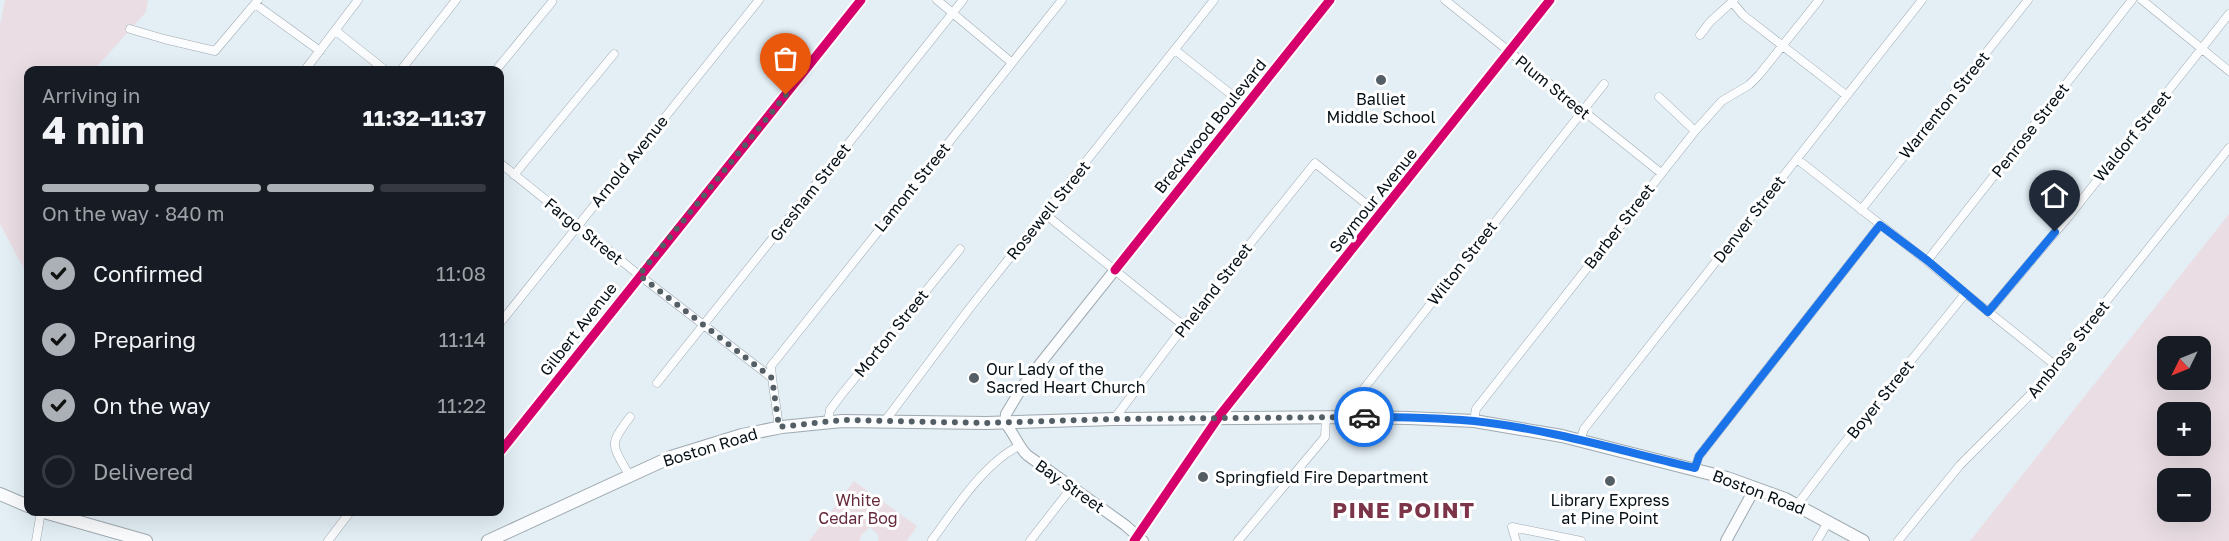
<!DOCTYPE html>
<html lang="en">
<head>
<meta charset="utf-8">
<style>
	:root { --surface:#171b24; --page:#20242c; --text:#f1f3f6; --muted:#9ea1a6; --line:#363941; --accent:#aab0b5 }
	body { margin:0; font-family:"Golos Text",sans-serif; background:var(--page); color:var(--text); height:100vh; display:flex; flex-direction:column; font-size:22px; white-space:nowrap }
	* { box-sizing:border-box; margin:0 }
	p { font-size:20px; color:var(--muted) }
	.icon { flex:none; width:33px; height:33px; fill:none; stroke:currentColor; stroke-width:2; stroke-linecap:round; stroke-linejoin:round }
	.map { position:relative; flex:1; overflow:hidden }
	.drawer { position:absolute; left:24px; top:66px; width:480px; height:450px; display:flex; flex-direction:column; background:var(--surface); border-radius:12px; box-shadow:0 6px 24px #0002 }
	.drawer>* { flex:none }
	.needle { width:39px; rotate:227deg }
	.controls { position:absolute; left:2157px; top:336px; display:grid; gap:12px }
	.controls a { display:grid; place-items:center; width:54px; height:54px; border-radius:12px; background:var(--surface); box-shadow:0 6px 24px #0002; font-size:30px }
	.pin { position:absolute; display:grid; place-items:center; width:51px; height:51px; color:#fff; margin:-62px -26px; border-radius:50% 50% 50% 0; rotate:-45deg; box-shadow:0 0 6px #0007 }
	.pin .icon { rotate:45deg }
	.courier { position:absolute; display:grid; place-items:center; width:60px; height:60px; margin:-30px; border:4px solid #1a73e8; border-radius:50%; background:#fff; color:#222; box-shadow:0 2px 8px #0007 }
	.head em { font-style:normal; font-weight:700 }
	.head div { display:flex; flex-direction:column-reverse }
	.head { display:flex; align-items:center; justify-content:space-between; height:102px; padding:0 18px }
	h1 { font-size:39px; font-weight:700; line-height:45px }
	.bar { display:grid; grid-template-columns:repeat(4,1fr); gap:9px 6px; align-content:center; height:72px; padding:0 18px }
	.bar i { height:8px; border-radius:4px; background:var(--line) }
	.bar .on { background:var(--accent) }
	.bar p { grid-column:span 4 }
	ol { padding:0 18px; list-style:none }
	li { display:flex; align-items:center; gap:18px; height:66px }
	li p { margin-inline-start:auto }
	li .icon { padding:6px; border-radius:50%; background:var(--accent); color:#111; stroke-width:4 }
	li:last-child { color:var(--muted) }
	li i { width:33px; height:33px; border:3px solid var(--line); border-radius:50% }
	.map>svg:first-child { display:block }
	.green { fill:#eadee4; fill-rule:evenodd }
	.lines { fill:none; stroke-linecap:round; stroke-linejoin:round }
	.street-casing { stroke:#9fa9b0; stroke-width:9 }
	.secondary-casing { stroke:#9fa9b0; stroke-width:12 }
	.primary-casing { stroke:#9fa9b0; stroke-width:14 }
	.street { stroke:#fbfcfe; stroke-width:8 }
	.secondary { stroke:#fbfcfe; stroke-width:10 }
	.primary { stroke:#fbfcfe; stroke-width:12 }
	.cycleway-casing { stroke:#fff; stroke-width:13 }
	.cycleway { stroke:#d6006c; stroke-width:9 }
	.done { stroke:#535e65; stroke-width:6; stroke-dasharray:0 10.8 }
	.route { stroke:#1a73e8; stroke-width:8 }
	.poi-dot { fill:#535e65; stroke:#fff; stroke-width:2 }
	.labels { text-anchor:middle; stroke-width:6; stroke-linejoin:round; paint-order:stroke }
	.street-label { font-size:16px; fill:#051017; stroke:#fff }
	.poi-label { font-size:16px; fill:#051017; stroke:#fff }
	.park-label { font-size:16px; fill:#64293a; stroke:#fff }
	.district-label { font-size:22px; font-weight:bold; letter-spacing:1.5px; fill:#7b3448; stroke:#fff }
</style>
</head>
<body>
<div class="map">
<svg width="2229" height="541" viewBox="0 0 2229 541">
	<rect width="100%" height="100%" fill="#e3eef5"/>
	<!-- green -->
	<path class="green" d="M5 0H148L146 12 94 70H28V265L24 269 0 224V25Z
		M2229 214V541H1970ZM2200 346V380H2168V346ZM2168 412H2200V446H2168ZM2168 478H2200V512H2168Z
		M854 481 917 526 907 541H878L879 536 870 527 862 534 859 541H809Z"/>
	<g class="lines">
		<defs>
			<path id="street" d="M937 0 1011 62
				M1445 0 1661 173
				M2142 0 2229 71
				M1733 3 1743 15 1846 95
				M255 4 320 51
				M130 29 164 39 215 51 258 0
				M336 31 385 70
				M1700 35 1710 22 1734 0
				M1175 50 1246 106
				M305 70 358 0
				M401 70 456 0
				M496 70 552 2
				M1659 97 1695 131
				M1797 159 1927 261 1965 293 2055 365
				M500 163 639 275 772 378 779 427
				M514 175 614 54
				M1861 210 2028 0
				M1045 214 1184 326
				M1927 261 2132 0
				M1988 312 2069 216 2229 14
				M500 323 759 0
				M772 378 771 366 1062 0
				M657 383 963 0
				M1351 417V405L1604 84
				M1114 419 1184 326 1315 163 1380 215
				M885 421 969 309 1214 0
				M1474 421 1476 409 1695 131 1722 101 1749 85 1759 75 1819 0
				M828 422 830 410 842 394 960 249
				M1580 441 1584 429 1922 0
				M500 452 861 0
				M1695 468 1699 456 1880 225
				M629 475C612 444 608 446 630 417
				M1797 505 1841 447 1965 294
				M932 540C955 509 984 463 1019 446
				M36 541 41 512
				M328 541 350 512
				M1030 541 1072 487
				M1134 541 1220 415 1550 0
				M1238 541 1325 437 1326 417
				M1516 541 1512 527 1581 541
				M1817 541 1828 522
				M1898 541 1960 465 2036 389 2229 148"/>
			<path id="secondary" d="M1143 541 1125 525 1027 455C1018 446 1014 433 1005 423L1006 414 1024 384 1330 0
				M1726 541 1755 488"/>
			<path id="primary" d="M0 494 28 506
				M44 512 146 541
				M488 541 671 457 742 435 782 427 842 421 986 423 1114 419 1351 417 1409 418 1474 421 1562 436 1727 478 1785 499 1863 541"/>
		</defs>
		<!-- street casing -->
		<use href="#street" class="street-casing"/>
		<!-- secondary casing -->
		<use href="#secondary" class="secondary-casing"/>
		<!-- primary casing -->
		<use href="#primary" class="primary-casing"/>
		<!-- street -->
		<use href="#street" class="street"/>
		<!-- secondary -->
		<use href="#secondary" class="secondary"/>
		<!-- primary -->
		<use href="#primary" class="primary"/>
		<defs>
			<path id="cycleway" d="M1115 270 1330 0
				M500 452 861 0
				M1134 541 1220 415 1550 0"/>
		</defs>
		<!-- cycleway casing -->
		<use href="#cycleway" class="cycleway-casing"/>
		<!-- cycleway -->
		<use href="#cycleway" class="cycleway"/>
	</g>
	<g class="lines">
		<!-- done -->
		<path class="done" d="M786 95 639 275 772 378 779 427 842 420 986 423 1114 419 1364 417"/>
		<!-- route -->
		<path class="route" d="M1364 417C1400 417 1438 418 1474 421 1549 429 1622 451 1695 468L1699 456 1880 225 1928 261 1988 312 2055 232"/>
	</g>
	<!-- markers -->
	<g class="poi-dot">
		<circle cx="1381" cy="80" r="6"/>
		<circle cx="974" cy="378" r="6"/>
		<circle cx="1203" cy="477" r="6"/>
		<circle cx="1610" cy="481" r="6"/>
	</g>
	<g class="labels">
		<!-- street labels -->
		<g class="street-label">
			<text transform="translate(1553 87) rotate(39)" y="6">Plum Street</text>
			<text transform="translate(1944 105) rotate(-51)" y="6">Warrenton Street</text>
			<text transform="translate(1210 126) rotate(-51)" y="6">Breckwood Boulevard</text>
			<text transform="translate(2030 130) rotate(-52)" y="6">Penrose Street</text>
			<text transform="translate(2132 136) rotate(-51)" y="6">Waldorf Street</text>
			<text transform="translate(629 161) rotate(-51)" y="6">Arnold Avenue</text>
			<text transform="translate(912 187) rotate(-51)" y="6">Lamont Street</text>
			<text transform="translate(810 192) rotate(-52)" y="6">Gresham Street</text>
			<text transform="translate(1373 200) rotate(-51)" y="6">Seymour Avenue</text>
			<text transform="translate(1048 210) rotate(-51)" y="6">Rosewell Street</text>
			<text transform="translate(1749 219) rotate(-52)" y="6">Denver Street</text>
			<text transform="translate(1619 226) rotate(-52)" y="6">Barber Street</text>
			<text transform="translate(584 231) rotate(39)" y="6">Fargo Street</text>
			<text transform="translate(1462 263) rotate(-52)" y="6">Wilton Street</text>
			<text transform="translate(1213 290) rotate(-52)" y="6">Pheland Street</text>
			<text transform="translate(578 329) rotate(-52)" y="6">Gilbert Avenue</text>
			<text transform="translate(891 333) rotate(-51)" y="6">Morton Street</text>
			<text transform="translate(2068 349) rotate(-51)" y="6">Ambrose Street</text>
			<text transform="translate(1880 399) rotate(-51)" y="6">Boyer Street</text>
			<text transform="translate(710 447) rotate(-17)" y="6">Boston Road</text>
			<text transform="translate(1070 486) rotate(35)" y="6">Bay Street</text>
			<text transform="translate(1759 492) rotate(21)" y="6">Boston Road</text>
		</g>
		<!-- poi labels -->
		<g class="poi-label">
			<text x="1381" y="105">Balliet<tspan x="1381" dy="18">Middle School</tspan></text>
			<text x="986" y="375" text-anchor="start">Our Lady of the<tspan x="986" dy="18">Sacred Heart Church</tspan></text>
			<text x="1215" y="483" text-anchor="start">Springfield Fire Department</text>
			<text x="1610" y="506">Library Express<tspan x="1610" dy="18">at Pine Point</tspan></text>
		</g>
		<!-- park labels -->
		<g class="park-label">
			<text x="858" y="506">White<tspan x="858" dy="18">Cedar Bog</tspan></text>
		</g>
		<!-- district labels -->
		<g class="district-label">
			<text x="1404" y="518">PINE POINT</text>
		</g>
	</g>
</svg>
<div class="controls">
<a><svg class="needle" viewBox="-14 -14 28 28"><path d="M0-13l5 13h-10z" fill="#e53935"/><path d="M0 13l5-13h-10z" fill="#9ea1a6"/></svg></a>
<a>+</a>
<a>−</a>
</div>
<div class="pin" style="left:786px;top:95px;background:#ea580c"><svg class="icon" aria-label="bag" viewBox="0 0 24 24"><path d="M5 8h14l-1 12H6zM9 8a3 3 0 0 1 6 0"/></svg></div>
<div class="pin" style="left:2055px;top:232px;background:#1f2937"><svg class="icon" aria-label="home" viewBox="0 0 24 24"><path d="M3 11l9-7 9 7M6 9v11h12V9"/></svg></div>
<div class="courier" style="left:1364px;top:417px"><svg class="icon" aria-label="car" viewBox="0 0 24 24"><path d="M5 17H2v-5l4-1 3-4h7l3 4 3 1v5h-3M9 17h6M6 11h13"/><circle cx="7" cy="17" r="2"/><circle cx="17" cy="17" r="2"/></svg></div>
<section class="drawer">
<div class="head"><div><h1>4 min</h1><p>Arriving in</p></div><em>11:32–11:37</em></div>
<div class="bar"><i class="on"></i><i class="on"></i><i class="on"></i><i></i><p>On the way · 840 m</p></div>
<ol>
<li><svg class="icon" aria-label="check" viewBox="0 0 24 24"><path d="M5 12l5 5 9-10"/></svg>Confirmed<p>11:08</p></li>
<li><svg class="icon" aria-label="check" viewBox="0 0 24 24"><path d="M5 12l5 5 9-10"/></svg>Preparing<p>11:14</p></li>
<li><svg class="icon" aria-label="check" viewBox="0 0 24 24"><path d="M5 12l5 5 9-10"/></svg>On the way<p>11:22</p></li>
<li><i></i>Delivered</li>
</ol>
</section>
</div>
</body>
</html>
